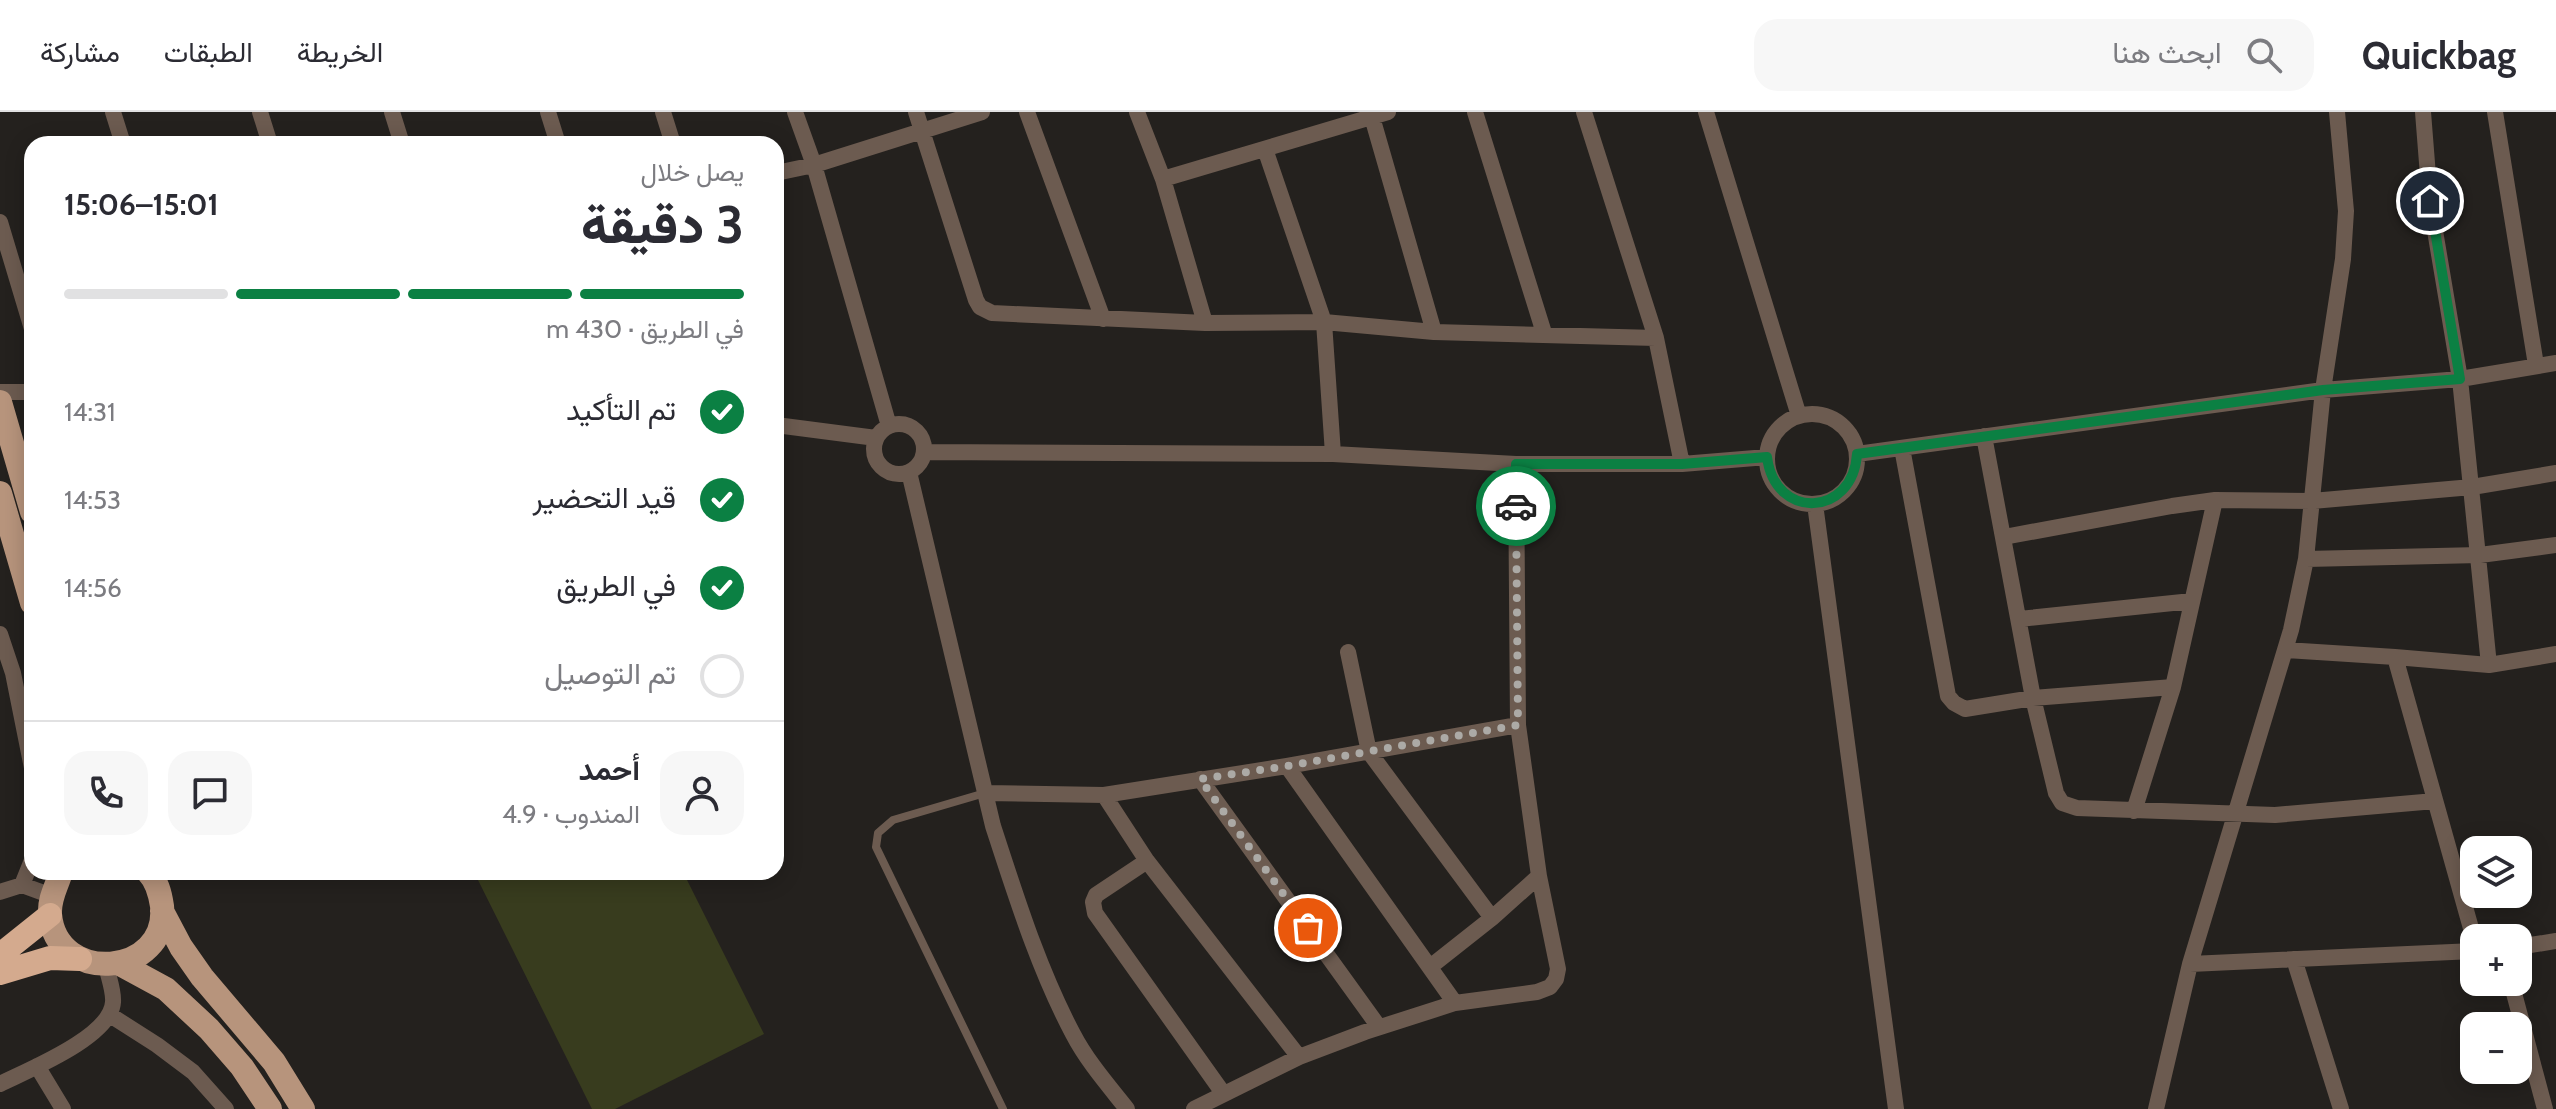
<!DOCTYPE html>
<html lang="ar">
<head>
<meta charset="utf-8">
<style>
	:root { --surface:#fff; --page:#f7f7f7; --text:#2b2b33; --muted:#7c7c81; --line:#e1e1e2; --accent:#0b8043 }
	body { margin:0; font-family:Cabin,Vazirmatn,sans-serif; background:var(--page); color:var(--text); direction:rtl; height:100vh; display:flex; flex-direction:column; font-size:30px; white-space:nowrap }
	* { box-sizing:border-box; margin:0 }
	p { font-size:26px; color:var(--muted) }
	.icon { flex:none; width:44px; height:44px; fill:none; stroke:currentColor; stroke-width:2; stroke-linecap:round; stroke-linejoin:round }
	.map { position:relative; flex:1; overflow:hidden; direction:ltr }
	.drawer { position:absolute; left:24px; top:24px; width:760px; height:744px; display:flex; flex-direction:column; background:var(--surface); border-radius:24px; box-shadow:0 4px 20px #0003; direction:rtl }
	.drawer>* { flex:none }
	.controls { position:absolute; left:2460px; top:724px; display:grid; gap:16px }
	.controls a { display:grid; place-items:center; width:72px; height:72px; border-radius:16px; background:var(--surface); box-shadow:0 4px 20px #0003; font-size:40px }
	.pin { position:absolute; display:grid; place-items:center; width:68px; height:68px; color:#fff; margin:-34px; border:4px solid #fff; border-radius:50%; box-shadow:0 2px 8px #0007 }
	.courier { position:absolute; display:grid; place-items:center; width:80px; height:80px; margin:-40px; border:6px solid #0b8043; border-radius:50%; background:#fff; color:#222; box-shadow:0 2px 10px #0007 }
	.head em { font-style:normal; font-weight:800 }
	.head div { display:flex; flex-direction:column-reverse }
	.head { display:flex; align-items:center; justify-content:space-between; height:136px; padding:0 40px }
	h1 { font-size:52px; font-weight:800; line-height:60px }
	.bar { display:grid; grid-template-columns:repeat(4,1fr); gap:12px 8px; align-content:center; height:96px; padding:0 40px }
	.bar i { height:10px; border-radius:6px; background:var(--line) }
	.bar .active { background:var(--accent) }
	.bar p { grid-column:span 4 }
	.line { display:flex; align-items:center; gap:20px; padding:0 40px; border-top:2px solid var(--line) }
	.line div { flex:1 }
	.round { display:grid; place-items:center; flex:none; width:84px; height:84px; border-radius:24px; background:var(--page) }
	ol { padding:0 40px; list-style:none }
	li { display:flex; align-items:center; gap:24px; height:88px }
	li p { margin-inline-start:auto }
	li .icon { padding:8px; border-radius:50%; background:var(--accent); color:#fff; stroke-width:4 }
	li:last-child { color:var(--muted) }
	li i { width:44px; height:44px; border:4px solid var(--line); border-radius:50% }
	header { display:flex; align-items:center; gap:48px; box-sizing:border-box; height:112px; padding:0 40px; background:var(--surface); border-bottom:2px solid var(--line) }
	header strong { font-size:38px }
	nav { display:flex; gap:44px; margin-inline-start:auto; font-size:28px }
	.search { width:560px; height:72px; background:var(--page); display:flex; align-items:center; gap:20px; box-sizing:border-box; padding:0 28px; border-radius:24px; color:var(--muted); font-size:30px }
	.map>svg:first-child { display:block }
	.green { fill:#383c1e }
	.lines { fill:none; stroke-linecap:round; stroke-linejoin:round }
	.lane { stroke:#6c5b50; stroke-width:8 }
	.street { stroke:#6c5b50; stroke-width:16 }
	.primary { stroke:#b7947c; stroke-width:24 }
	.highway { stroke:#d4aa8e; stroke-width:24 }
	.done { stroke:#acaaa6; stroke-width:8; stroke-dasharray:0 14.4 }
	.route { stroke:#0b8043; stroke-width:10 }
</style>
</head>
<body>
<header>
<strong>Quickbag</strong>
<div class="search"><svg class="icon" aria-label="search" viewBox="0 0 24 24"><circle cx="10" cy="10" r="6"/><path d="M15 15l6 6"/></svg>ابحث هنا</div>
<nav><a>الخريطة</a><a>الطبقات</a><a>مشاركة</a></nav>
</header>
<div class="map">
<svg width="2556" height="997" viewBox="0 0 2556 997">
	<rect width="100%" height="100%" fill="#24211e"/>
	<!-- green -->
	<path class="green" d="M474 760H683L764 922 615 997H592Z"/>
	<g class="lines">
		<!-- lane -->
		<path class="lane" d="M985 681 893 708 878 721 876 735 1003 997"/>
		<!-- street -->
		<path class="street" d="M113 0 123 32
			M260 0 270 32
			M392 0 402 32
			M548 0 558 32
			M663 0 673 32
			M795 0 814 53 889 314
			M916 0 976 188 980 195 992 201 1205 211 1324 210 1434 220 1656 226
			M1027 0 1103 207
			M1137 0 1163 67 1205 211
			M1475 0 1544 221
			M1584 0 1656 226 1682 352
			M1706 0 1799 304
			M2423 0 2430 89 2460 267 2489 553
			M2495 0 2536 253
			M1372 5 1434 220
			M1265 37 1324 210 1333 342
			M776 61 814 53 982 0
			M1163 67 1388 0
			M0 110 32 217
			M0 280H32
			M1767 347a45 45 0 1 1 90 0a45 45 0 1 1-90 0Z
			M874 337a25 25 0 1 1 50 0a25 25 0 1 1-50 0Z
			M776 313 876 326
			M1984 324 2033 586 2056 681 2062 691 2077 696 2275 703 2435 689
			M1902 336 1948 584 1954 591 1965 597 2033 586 2173 575
			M924 340 1333 342 1516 352H1682L1767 345
			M1857 342 2323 278 2460 267 2556 251
			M909 360 993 714C1016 784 1038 856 1073 922 1087 949 1108 973 1127 997
			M1815 392 1896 997
			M2004 425 2172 394 2215 388 2312 389 2472 375 2556 361
			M2306 447 2480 443 2556 433
			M2019 507 2192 489
			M0 522 13 561 32 656
			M2285 538 2395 545 2489 553 2556 542
			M1348 540 1369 640 1492 806
			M2395 545 2474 827
			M1287 654 1455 891
			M1200 667 1379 915
			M985 681 1104 683 1287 654 1518 613
			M1104 683 1147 749 1299 945
			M2134 699 2173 575 2215 388
			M1147 749 1096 783 1093 790 1095 801 1223 981
			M22 773 32 748
			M0 780 22 773 52 784
			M2518 835 2556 829
			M2294 847 2341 997
			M2190 852 2474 839
			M1430 855 1492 806 1539 764
			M2511 870 2545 997
			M110 903 157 933 193 960 226 997
			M37 954 63 997
			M0 972C28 958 111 925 113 890 114 879 108 864 106 853
			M1194 997 1299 945 1365 920 1455 891 1537 880 1550 875 1556 867 1558 857 1539 764 1518 613 1516 352
			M2156 997 2190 852 2291 518 2306 447 2323 278 2343 147 2346 99 2337 0"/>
		<!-- primary -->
		<path class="primary" d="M0 290 32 400
			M0 381 32 491
			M61 760C57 774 49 786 50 802 56 874 169 865 162 794 160 781 157 769 148 760
			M162 799 181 835 202 865 274 950 303 997
			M120 852 166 877 209 917 242 955 270 997"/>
		<!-- highway -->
		<path class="highway" d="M0 843 50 803
			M0 861 50 846 80 847"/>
	</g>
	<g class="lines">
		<!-- done -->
		<path class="done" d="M1308 816 1200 667 1287 654 1518 613 1516 394"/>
		<!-- route -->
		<path class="route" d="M1516 394V352H1682L1767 345C1775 409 1853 405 1857 342L2323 278 2460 267 2430 89"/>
	</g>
</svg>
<div class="controls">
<a><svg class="icon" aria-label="layers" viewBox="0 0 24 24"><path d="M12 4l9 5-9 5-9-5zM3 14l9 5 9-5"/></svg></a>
<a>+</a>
<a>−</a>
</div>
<div class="pin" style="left:1308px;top:816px;background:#ea580c"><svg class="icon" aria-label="bag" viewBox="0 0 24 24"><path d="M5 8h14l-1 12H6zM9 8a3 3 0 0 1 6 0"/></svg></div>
<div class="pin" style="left:2430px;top:89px;background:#1f2937"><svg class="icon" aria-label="home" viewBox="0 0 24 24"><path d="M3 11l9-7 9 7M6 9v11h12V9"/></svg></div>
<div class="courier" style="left:1516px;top:394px"><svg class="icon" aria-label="car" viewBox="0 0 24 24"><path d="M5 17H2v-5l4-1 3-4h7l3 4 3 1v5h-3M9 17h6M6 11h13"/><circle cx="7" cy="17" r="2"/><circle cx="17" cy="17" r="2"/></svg></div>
<section class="drawer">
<div class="head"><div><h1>3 دقيقة</h1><p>يصل خلال</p></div><em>15:01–15:06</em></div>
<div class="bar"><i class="active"></i><i class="active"></i><i class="active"></i><i></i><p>في الطريق · 430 m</p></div>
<ol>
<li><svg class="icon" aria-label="check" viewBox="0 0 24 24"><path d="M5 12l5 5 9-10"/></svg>تم التأكيد<p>14:31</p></li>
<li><svg class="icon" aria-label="check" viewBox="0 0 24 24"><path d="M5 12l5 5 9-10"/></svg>قيد التحضير<p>14:53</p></li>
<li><svg class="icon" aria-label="check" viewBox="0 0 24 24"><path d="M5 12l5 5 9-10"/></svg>في الطريق<p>14:56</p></li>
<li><i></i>تم التوصيل</li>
</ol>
<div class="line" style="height:144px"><a class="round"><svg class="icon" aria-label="person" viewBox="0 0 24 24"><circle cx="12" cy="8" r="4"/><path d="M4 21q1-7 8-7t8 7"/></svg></a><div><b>أحمد</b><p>المندوب · 4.9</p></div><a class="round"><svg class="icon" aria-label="chat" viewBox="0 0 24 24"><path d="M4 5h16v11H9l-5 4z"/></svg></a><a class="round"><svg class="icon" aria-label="phone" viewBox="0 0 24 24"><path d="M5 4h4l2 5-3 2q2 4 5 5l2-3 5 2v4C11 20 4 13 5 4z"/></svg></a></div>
</section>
</div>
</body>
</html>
